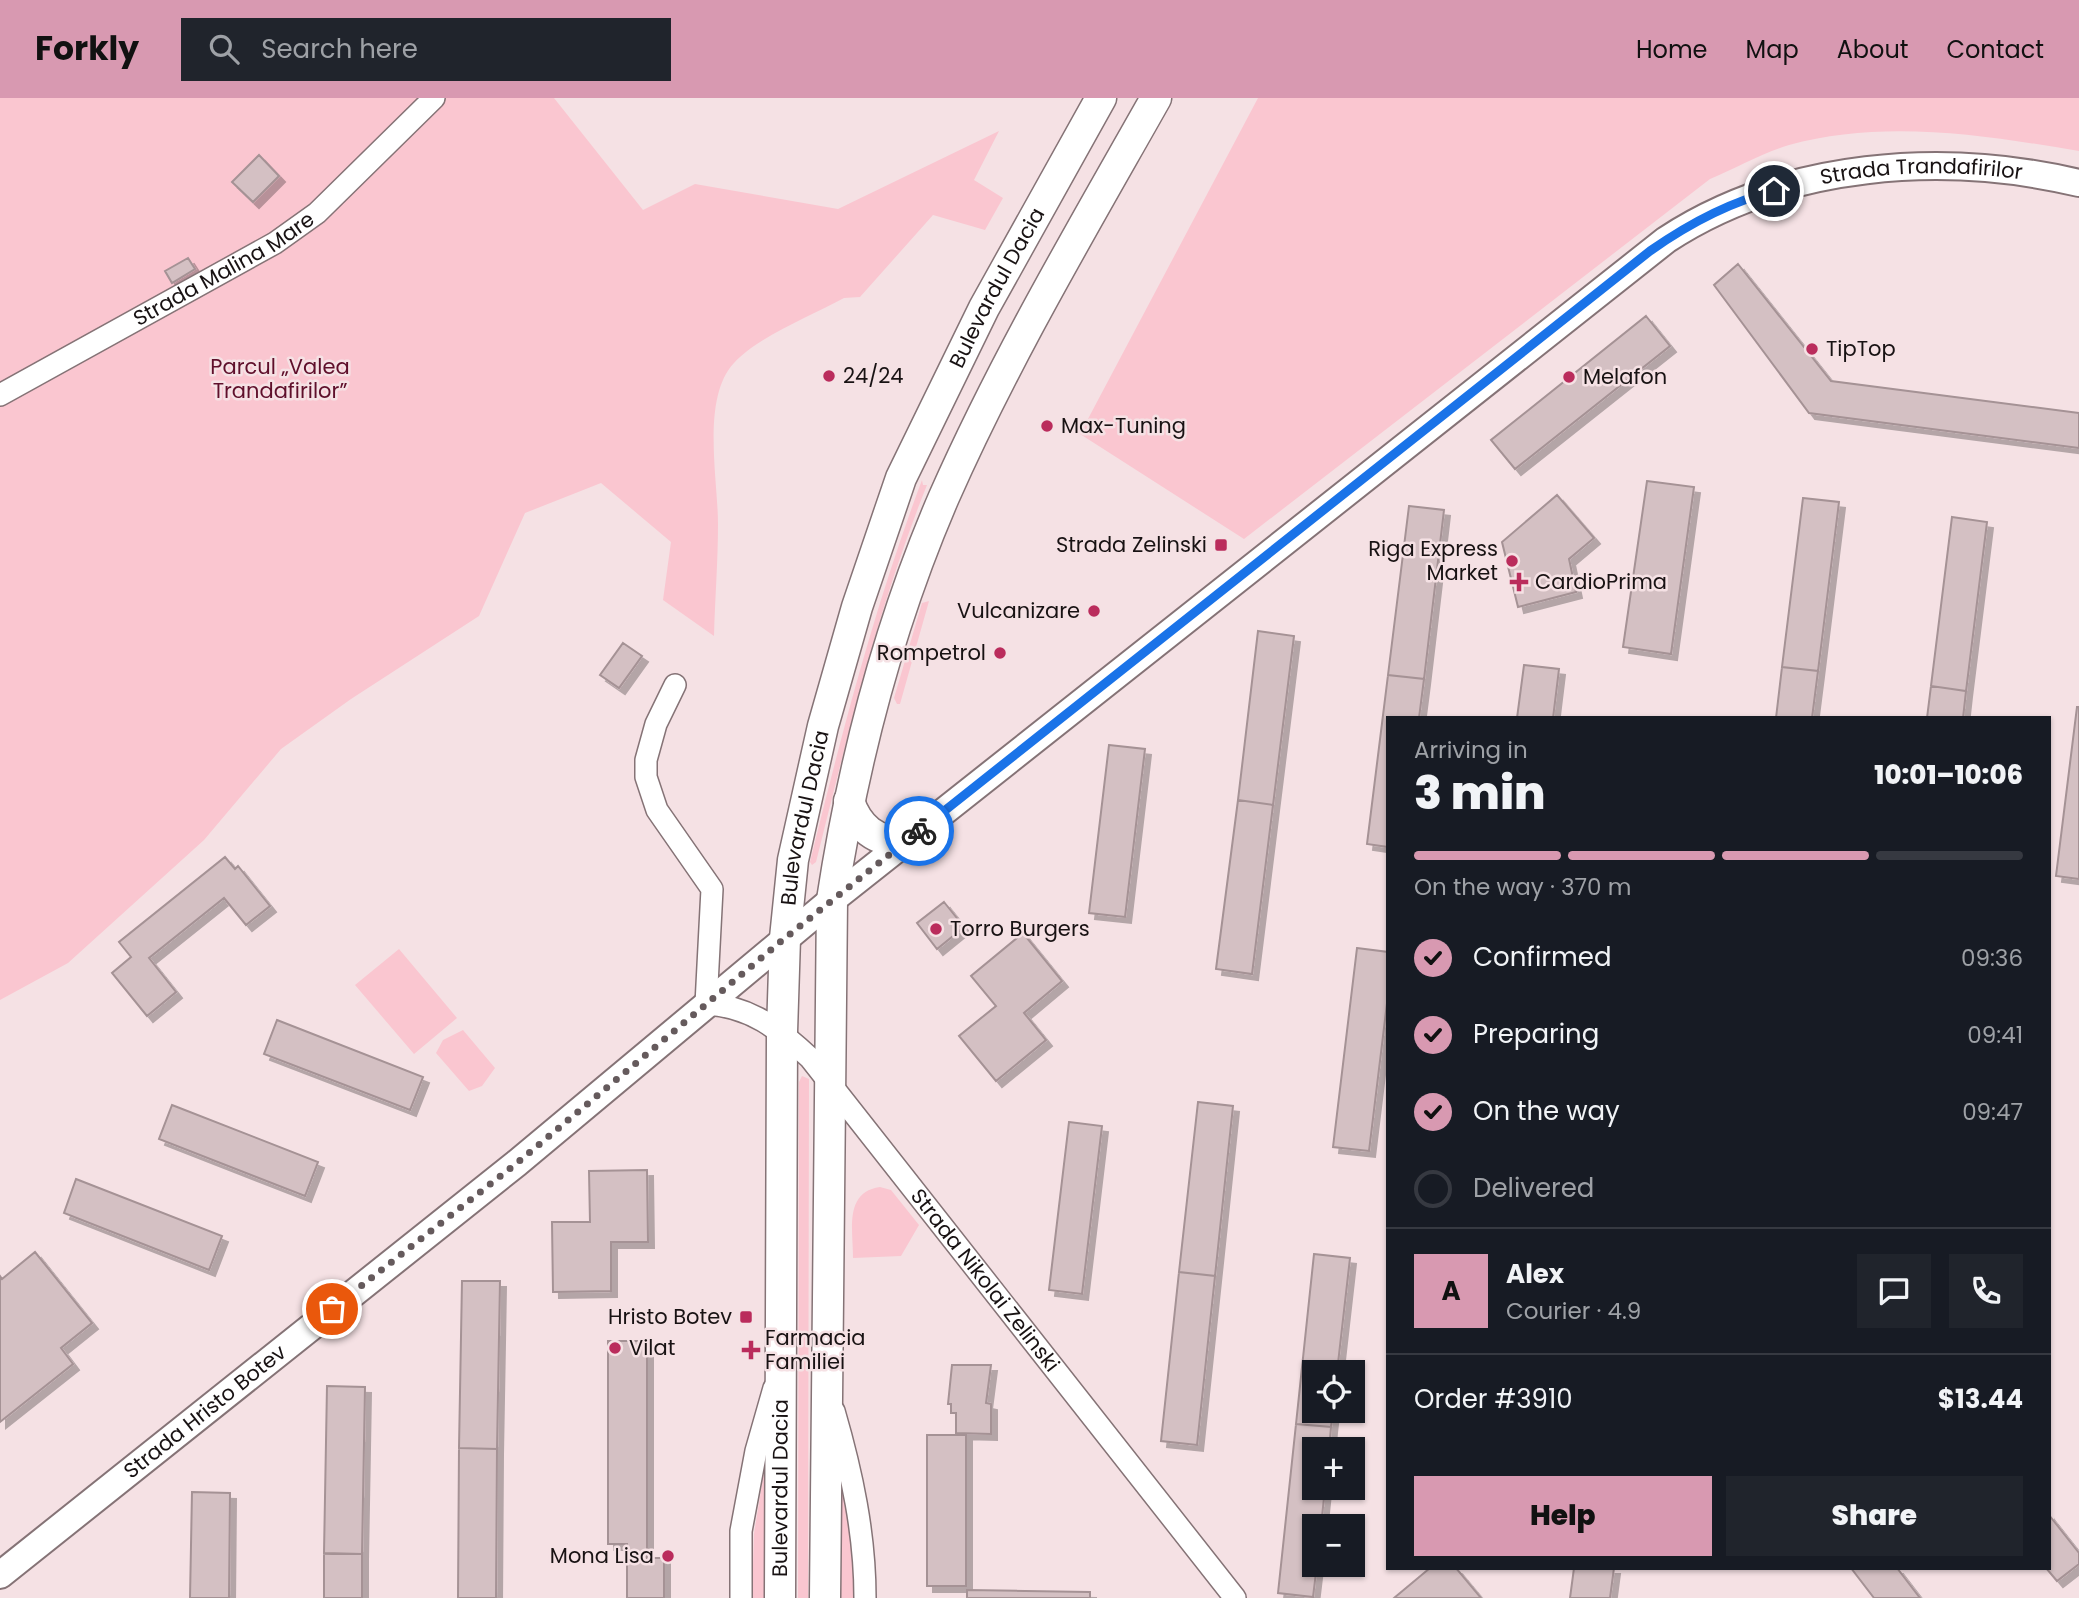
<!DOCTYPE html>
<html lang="en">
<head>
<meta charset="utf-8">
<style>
	:root { --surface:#171b24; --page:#20242c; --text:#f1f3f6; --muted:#9ea1a6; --line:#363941; --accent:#d899b1 }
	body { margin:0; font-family:Poppins,sans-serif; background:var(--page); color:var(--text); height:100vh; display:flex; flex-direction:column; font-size:26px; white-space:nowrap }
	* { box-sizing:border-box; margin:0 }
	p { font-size:23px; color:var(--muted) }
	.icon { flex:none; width:38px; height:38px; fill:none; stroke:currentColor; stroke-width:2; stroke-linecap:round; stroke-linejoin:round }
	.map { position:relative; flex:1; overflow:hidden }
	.drawer { position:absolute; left:1386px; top:618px; width:665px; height:854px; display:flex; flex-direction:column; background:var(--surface); border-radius:0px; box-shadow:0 2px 5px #0004 }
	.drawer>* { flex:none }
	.fabs { position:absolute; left:1302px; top:1262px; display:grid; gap:14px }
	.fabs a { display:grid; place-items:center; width:63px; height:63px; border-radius:0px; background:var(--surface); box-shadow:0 2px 5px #0004; font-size:35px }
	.pin { position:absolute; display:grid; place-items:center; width:60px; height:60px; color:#fff; margin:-30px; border:4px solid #fff; border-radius:50%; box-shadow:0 2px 7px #0007 }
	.courier { position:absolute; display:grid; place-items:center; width:70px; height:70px; margin:-35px; border:5px solid #1a73e8; border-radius:50%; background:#fff; color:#222; box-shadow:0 2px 9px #0007 }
	.summary em { font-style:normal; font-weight:800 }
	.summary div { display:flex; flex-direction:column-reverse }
	.summary { display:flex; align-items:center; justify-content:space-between; height:119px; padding:0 28px }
	h1 { font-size:46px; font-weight:800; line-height:52px }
	.bar { display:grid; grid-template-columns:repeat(4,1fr); gap:10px 7px; align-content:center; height:84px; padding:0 28px }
	.bar i { height:9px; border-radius:5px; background:var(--line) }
	.bar .selected { background:var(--accent) }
	.bar p { grid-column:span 4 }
	.line { display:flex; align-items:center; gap:18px; padding:0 28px; border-top:2px solid var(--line) }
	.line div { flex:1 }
	.round { display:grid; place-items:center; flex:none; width:74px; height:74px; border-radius:0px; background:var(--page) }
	ol { padding:0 28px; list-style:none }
	li { display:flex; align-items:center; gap:21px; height:77px }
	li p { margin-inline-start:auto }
	li .icon { padding:7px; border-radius:50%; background:var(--accent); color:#111; stroke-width:4 }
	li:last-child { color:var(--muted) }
	li i { width:38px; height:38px; border:4px solid var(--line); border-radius:50% }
	.cta { display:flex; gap:14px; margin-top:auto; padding:14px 28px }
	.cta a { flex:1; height:80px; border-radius:0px; background:var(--accent); color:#111; font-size:28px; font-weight:800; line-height:80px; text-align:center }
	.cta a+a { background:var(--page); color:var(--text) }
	header { display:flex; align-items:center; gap:42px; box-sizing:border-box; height:98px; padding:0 35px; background:var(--accent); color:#111 }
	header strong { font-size:33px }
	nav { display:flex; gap:38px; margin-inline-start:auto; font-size:24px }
	.search { width:490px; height:63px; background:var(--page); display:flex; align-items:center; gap:18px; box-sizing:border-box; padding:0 24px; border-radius:0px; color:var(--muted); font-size:26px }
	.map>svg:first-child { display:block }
	.green { fill:#fac6d0 }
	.building { fill:#d4c0c3; stroke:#a59295; stroke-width:2; filter:url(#shadow) }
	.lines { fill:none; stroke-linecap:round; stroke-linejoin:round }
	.minor-casing { stroke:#857376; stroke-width:24 }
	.major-casing { stroke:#857376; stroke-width:30 }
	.highway-casing { stroke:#857376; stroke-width:33 }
	.minor { stroke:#fff; stroke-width:21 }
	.major { stroke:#fff; stroke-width:26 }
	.highway { stroke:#fff; stroke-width:30 }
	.done { stroke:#655a5c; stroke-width:7; stroke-dasharray:0 12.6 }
	.route { stroke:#1a73e8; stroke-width:9 }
	.poi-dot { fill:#ba2c5c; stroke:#f5e1e4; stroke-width:2.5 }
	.labels { text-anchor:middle; stroke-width:5; stroke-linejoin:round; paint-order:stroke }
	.street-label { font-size:21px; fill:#181213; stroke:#f5e1e4 }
	.poi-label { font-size:21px; fill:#181213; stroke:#f5e1e4; text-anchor:start }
	.park-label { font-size:21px; fill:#5f0f2b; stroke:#f5e1e4 }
</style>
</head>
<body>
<header>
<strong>Forkly</strong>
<div class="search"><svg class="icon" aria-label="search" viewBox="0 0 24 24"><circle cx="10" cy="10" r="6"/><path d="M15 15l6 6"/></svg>Search here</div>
<nav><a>Home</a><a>Map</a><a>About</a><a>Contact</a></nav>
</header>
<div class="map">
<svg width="2079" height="1500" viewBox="0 0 2079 1500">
	<defs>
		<filter id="shadow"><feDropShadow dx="6" dy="6" stdDeviation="0" flood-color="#0004"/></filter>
	</defs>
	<rect width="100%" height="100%" fill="#f5e1e4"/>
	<!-- green -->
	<path class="green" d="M0 0H554L643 112 695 86 838 111 999 33 974 82 1003 100 985 132 933 117 860 199 844 200C811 218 759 238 734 265 701 300 718 381 718 426 718 463 715 501 714 538L663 502 671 444 601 385 525 415 479 518 351 601 281 651 204 742 68 865 0 902Z
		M1258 0H2079V53C1984 37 1883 21 1789 47 1762 55 1736 70 1710 81L1244 441 1080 336Z
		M922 382 923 387H927C878 509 848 636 816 764L812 767 810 764C842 634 875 507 922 382Z
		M929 503 900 606H897L894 600 922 505Z
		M399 851 457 920 414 956 355 887Z
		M463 932 495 970 482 988 469 993 436 955 443 942Z
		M802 978 809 981 808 1500H798L799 984Z
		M880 1089 891 1092 919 1127 901 1158 853 1160C853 1132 844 1094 880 1089Z
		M767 1355V1500H752L754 1436Z
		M841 1372 854 1458V1500H839Z"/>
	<!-- building -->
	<path class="building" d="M259 57 279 78 253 104 232 84Z
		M188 160 195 171 172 185 165 173Z
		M1738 166 1831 283 2079 315V350L1809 315 1714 187Z
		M1646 218 1670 248 1515 371 1491 342Z
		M1647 383 1694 389 1671 556 1623 549Z
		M1557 397 1594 440 1569 461 1576 494 1518 509 1502 444Z
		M1803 400 1839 404 1818 573 1782 569Z
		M1409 408 1444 412 1424 581 1388 577Z
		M1952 419 1987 424 1966 593 1931 588Z
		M1258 533 1294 538 1273 707 1238 702Z
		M623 545 642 558 619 590 600 577Z
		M1524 567 1559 571 1553 620H1517Z
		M1782 569 1818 573 1812 620H1776Z
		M1388 577 1424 581 1419 620H1388V749L1367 746Z
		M1931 588 1966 593 1963 620H1927Z
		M2077 609H2079V781L2056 778Z
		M1109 647 1145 651 1125 819 1089 815Z
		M1238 702 1273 707 1252 876 1216 871Z
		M225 759 235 771 238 768 270 808 246 827 224 800 149 860 176 894 147 918 112 875 131 859 119 844Z
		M944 804 964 829 937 851 917 825Z
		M1023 835 1062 883 1024 915 1046 942 996 983 959 938 996 908 971 878Z
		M1357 850 1388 854V897L1369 1053 1333 1049Z
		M277 922 423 979 410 1012 264 956Z
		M1198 1004 1233 1008 1215 1178 1179 1174Z
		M172 1007 318 1064 305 1098 159 1041Z
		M1069 1024 1102 1028 1082 1196 1049 1192Z
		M647 1072 648 1144H611V1193L553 1194 552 1124H590L589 1073Z
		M76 1081 222 1138 209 1172 64 1115Z
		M35 1154 92 1225 61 1250 73 1266 0 1324V1178L2 1181Z
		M1314 1156 1350 1160 1337 1274H1314V1312H1333L1331 1329 1296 1326Z
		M1179 1174 1215 1178 1197 1347 1161 1343Z
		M462 1183H500L497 1351 459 1350Z
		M608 1243H647V1460H664V1500H627V1446H608Z
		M952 1267H991L986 1305 991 1306V1336L956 1335V1315H951V1306H948Z
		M327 1288 365 1289 362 1456 324 1455Z
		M1296 1326 1331 1329 1329 1351H1314V1390H1325L1321 1428H1314L1317 1466 1313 1499 1278 1495Z
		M927 1337H966V1488H927Z
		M459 1350 497 1351 496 1500H458Z
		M192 1394 230 1395 229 1500H190Z
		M2049 1417 2079 1455V1466L2057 1483 2046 1470H2049Z
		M324 1456H362V1500H324Z
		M1430 1470H1456L1481 1500H1394Z
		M1574 1470H1614L1610 1500H1570Z
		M1851 1470H1897L1920 1500H1874Z
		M967 1492 1090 1494V1500H967Z"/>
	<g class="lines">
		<defs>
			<g id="minor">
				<path id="s1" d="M0 297 275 145 317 115 434 0"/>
				<path id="s2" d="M675 587 656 626 646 662V679L657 712 712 791 706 906C750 908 779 931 810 960L1235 1500"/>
				<path d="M834 1313C852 1375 865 1436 865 1500"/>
				<path d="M741 1500V1433L756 1353 774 1290"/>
			</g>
			<g id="major">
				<path id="s3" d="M0 1477 517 1065 832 802 1666 142C1785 64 1943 53 2079 85"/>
			</g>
			<g id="highway">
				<path d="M849 703C858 730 876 744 904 744"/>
				<path id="s4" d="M780 1500 782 934 785 840 793 762 823 628 857 509 901 380 984 210 1101 0"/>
				<path d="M825 1500 832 802C853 665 889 526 944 399 1005 261 1082 131 1156 0"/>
			</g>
		</defs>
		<!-- minor casing -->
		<use href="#minor" class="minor-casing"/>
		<!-- major casing -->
		<use href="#major" class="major-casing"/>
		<!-- highway casing -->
		<use href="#highway" class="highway-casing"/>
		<!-- minor -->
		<use href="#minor" class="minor"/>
		<!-- major -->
		<use href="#major" class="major"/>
		<!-- highway -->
		<use href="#highway" class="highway"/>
	</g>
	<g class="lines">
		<!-- done -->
		<path class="done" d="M332 1211 517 1065 785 840 919 733"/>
		<!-- route -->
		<path class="route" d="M919 733 1650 153C1687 127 1729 104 1774 93"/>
	</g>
	<!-- markers -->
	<g class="poi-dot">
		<circle cx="1812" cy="251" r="7"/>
		<circle cx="829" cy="278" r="7"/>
		<circle cx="1569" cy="279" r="7"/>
		<circle cx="1047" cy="328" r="7"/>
		<rect x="1214" y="440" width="14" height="14" rx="3.5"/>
		<circle cx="1512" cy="463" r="7"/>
		<path d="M1515.5 473.5h7v7h7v7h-7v7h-7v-7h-7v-7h7z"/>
		<circle cx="1094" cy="513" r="7"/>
		<circle cx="1000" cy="555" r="7"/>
		<circle cx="936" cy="831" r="7"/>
		<rect x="739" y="1212" width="14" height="14" rx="3.5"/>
		<circle cx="615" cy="1250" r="7"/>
		<path d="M747.5 1241.5h7v7h7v7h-7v7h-7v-7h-7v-7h7z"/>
		<circle cx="668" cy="1458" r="7"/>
	</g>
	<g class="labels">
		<!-- street labels -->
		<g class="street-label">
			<text dy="7" stroke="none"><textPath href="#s3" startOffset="2404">Strada Trandafirilor</textPath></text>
			<text dy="7" stroke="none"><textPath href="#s1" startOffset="257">Strada Malina Mare</textPath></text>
			<text dy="7" stroke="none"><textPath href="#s4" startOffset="1349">Bulevardul Dacia</textPath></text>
			<text dy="7" stroke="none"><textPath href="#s4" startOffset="782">Bulevardul Dacia</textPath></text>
			<text dy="7" stroke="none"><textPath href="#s2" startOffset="747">Strada Nikolai Zelinski</textPath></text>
			<text dy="7" stroke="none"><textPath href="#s3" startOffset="262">Strada Hristo Botev</textPath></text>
			<text dy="7" stroke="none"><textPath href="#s4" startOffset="110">Bulevardul Dacia</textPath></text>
		</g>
		<!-- poi labels -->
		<g class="poi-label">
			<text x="1826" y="258">TipTop</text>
			<text x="843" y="285">24/24</text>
			<text x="1583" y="286">Melafon</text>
			<text x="1061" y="335">Max-Tuning</text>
			<text x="1207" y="454" text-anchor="end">Strada Zelinski</text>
			<text x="1498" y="458" text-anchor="end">Riga Express<tspan x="1498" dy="24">Market</tspan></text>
			<text x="1535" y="491">CardioPrima</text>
			<text x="1080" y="520" text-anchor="end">Vulcanizare</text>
			<text x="986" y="562" text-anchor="end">Rompetrol</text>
			<text x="950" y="838">Torro Burgers</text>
			<text x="732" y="1226" text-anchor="end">Hristo Botev</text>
			<text x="765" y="1247">Farmacia<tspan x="765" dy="24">Familiei</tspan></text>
			<text x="629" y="1257">Vilat</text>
			<text x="654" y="1465" text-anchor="end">Mona Lisa</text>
		</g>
		<!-- park labels -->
		<g class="park-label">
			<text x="280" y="276">Parcul „Valea<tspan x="280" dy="24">Trandafirilor”</tspan></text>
		</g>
	</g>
</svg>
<div class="fabs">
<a><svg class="icon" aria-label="locate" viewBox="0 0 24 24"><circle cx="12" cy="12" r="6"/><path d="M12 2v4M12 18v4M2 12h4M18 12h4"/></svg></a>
<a>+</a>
<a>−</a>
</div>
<div class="pin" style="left:332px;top:1211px;background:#ea580c"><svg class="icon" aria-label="bag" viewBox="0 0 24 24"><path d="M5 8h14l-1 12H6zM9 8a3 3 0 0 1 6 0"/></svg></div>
<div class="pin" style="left:1774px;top:93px;background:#1f2937"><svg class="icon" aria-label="home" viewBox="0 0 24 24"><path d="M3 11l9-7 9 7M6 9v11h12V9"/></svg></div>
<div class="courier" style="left:919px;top:733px"><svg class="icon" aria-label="bike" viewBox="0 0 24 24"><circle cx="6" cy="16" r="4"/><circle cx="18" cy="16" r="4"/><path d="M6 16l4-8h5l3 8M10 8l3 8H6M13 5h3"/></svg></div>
<section class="drawer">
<div class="summary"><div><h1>3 min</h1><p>Arriving in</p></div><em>10:01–10:06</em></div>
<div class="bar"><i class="selected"></i><i class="selected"></i><i class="selected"></i><i></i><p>On the way · 370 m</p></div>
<ol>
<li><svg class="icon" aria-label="check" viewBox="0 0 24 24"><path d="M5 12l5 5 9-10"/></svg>Confirmed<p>09:36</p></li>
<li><svg class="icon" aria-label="check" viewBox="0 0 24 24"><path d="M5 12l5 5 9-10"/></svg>Preparing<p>09:41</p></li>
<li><svg class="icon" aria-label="check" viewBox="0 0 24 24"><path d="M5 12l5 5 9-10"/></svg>On the way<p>09:47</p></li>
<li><i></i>Delivered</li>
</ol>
<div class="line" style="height:126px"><b class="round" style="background:var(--accent);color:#111">A</b><div><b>Alex</b><p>Courier · 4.9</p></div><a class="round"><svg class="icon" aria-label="chat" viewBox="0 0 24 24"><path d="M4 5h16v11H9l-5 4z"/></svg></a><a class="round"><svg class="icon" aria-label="phone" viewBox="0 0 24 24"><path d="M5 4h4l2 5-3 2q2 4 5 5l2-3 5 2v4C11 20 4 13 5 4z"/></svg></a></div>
<div class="line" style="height:91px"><div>Order #3910</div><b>$13.44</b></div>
<div class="cta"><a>Help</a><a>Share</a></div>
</section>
</div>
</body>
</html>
